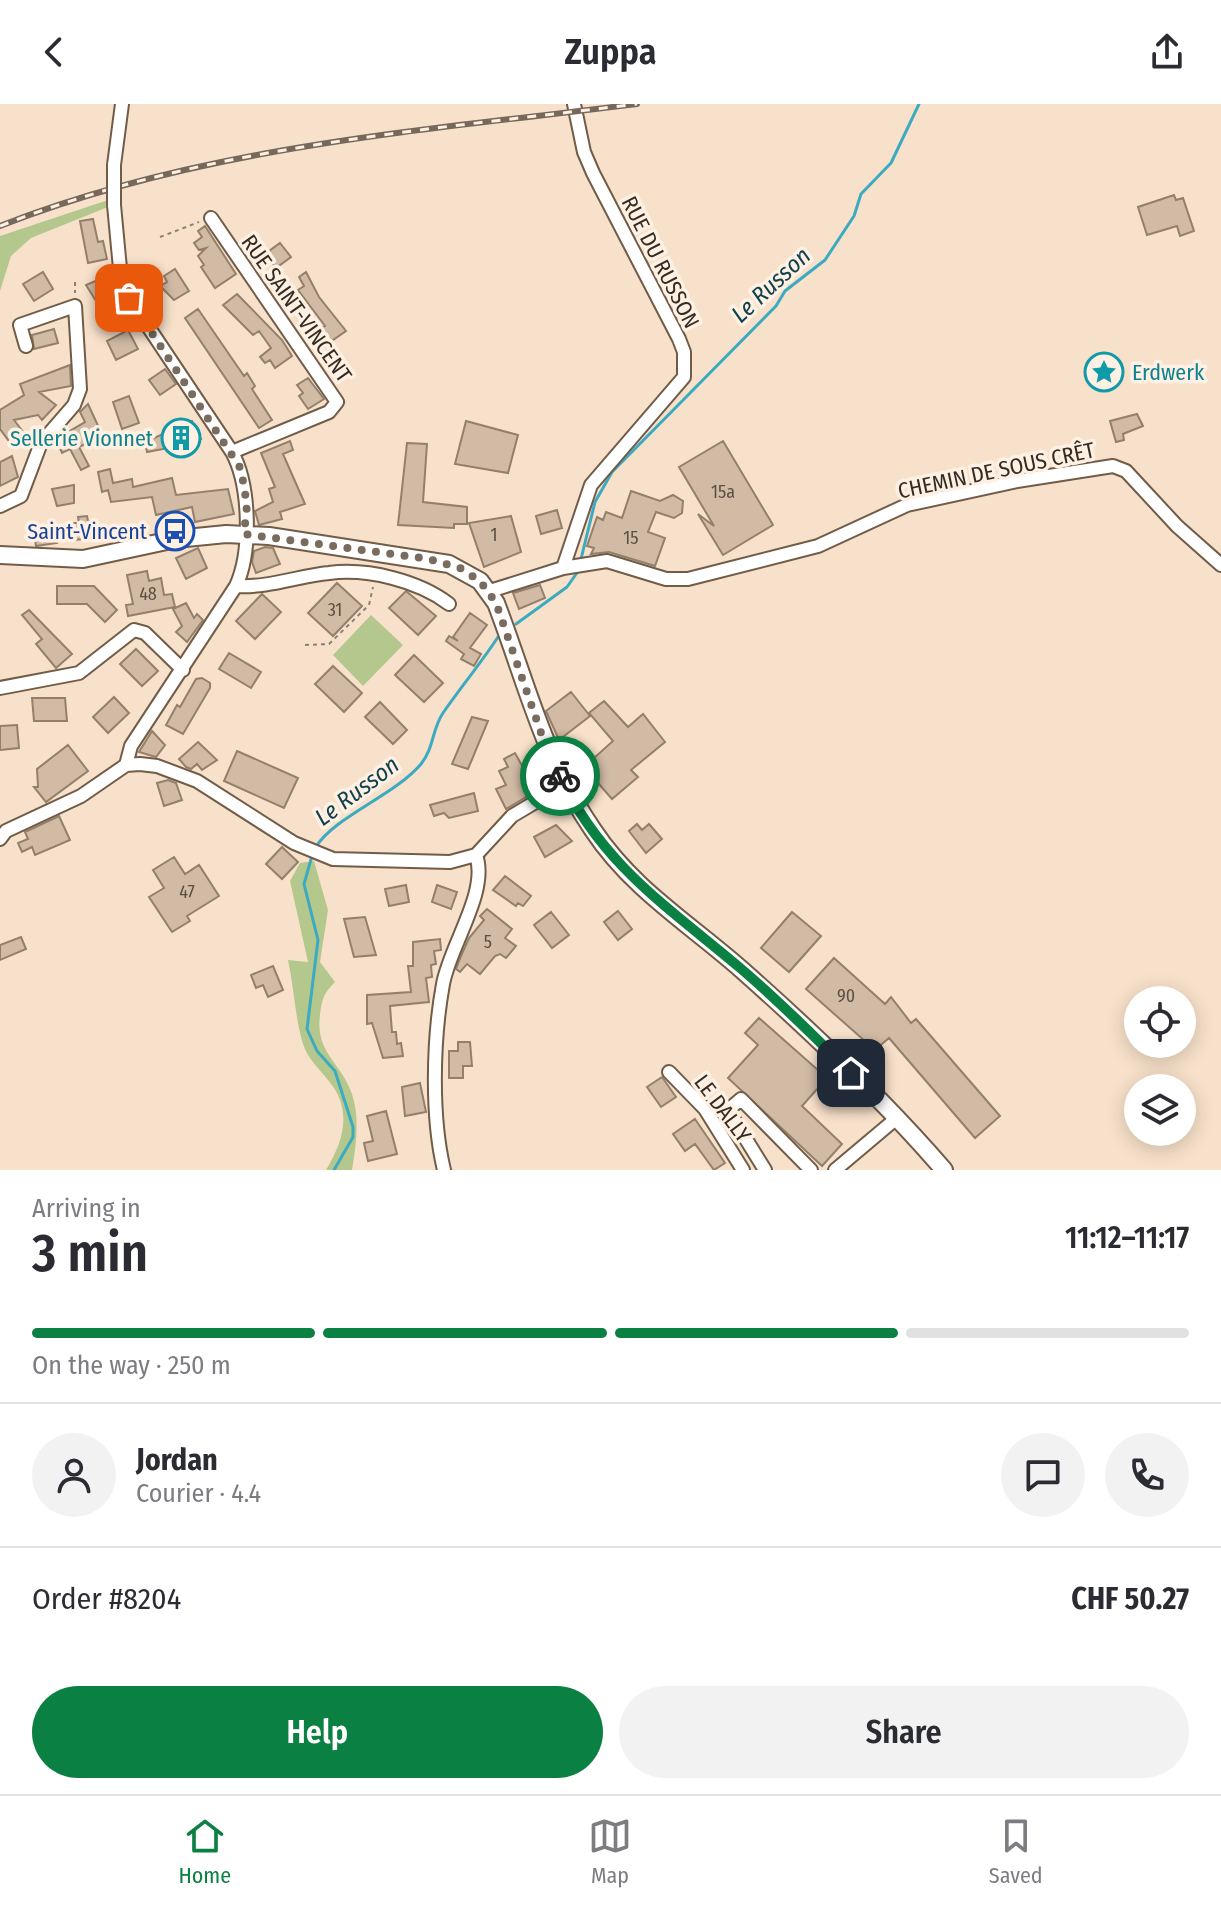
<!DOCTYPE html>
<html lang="en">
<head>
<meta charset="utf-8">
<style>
	:root { --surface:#fff; --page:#f2f2f3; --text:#2b2b33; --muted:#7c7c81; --line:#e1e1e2; --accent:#0b8043 }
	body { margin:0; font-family:"Fira Sans Condensed",sans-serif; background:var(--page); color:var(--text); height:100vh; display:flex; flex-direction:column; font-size:30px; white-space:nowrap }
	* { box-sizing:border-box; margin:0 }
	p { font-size:26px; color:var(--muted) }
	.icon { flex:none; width:44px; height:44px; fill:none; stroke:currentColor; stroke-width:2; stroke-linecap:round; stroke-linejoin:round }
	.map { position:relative; height:1066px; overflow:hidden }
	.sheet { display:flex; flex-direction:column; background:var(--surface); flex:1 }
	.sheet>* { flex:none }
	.buttons { position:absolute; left:1124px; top:882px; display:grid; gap:16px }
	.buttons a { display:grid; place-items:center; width:72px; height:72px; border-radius:50%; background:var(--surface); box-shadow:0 4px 20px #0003; font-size:40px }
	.pin { position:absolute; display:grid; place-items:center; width:68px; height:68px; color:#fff; margin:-34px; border-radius:16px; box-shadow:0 4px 12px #0006 }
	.courier { position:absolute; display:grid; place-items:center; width:80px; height:80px; margin:-40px; border:6px solid #0b8043; border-radius:50%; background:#fff; color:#222; box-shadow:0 2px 10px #0007 }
	.headline em { font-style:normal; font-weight:600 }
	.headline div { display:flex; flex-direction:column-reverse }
	.headline { display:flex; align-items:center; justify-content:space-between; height:136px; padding:0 32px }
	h1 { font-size:52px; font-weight:600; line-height:60px }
	.bar { display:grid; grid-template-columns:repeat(4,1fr); gap:12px 8px; align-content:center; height:96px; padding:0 32px }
	.bar i { height:10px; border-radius:6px; background:var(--line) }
	.bar .current { background:var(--accent) }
	.bar p { grid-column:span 4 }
	.line { display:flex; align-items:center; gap:20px; padding:0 32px; border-top:2px solid var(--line) }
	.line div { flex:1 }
	.round { display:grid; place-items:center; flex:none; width:84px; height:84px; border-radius:42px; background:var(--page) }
	.action { display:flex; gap:16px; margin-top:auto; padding:16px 32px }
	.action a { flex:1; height:92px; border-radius:48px; background:var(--accent); color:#fff; font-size:32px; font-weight:600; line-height:92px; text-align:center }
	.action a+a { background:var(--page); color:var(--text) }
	header { display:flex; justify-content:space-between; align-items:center; height:104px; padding:0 32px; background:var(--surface); font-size:36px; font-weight:600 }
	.tab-bar { display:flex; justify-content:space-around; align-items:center; height:112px; border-top:2px solid var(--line); background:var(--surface); font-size:22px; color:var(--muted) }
	.tab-bar a { display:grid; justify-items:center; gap:4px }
	.tab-bar .current { color:var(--accent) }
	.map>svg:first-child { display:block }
	.green { fill:#b4c88d }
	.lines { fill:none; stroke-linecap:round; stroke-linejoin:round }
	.stream { stroke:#3caac1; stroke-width:3 }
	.building { fill:#d2bba5; stroke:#947f6a; stroke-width:2 }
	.minor-casing { stroke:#705c48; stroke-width:16 }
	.major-casing { stroke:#705c48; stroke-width:20 }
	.path { stroke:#908071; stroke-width:2; stroke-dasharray:4 4; stroke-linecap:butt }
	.minor { stroke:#fff; stroke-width:12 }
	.major { stroke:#fff; stroke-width:16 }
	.rail-casing { stroke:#76685b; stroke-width:6 }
	.rail { stroke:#fef0e2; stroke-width:3; stroke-dasharray:9; stroke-linecap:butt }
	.minor-bridge-casing { stroke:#705c48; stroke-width:16; stroke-linecap:butt }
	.minor-bridge { stroke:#fff; stroke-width:12 }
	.done { stroke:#796b5d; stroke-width:8; stroke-dasharray:0 14.4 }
	.route { stroke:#0b8043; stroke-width:10 }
	.labels { text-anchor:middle; stroke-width:7; stroke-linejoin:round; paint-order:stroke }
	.number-label { font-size:18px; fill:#5c4f43 }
	.street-label { font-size:22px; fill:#342b22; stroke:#fef0e2 }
	.culture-label { font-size:22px; fill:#0d838f; stroke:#fef0e2; text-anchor:start }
	.transit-label { font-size:22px; fill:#164399; stroke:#fef0e2; text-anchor:end }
	.water-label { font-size:24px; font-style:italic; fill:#11424c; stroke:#fef0e2 }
</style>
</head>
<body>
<header><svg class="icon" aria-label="back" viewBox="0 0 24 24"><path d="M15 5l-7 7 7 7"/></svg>Zuppa<svg class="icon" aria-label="share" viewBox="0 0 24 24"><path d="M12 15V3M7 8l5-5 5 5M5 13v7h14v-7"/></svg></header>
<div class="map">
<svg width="1221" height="1066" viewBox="0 0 1221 1066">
	<rect width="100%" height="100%" fill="#f8e1ca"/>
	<!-- green -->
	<path class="green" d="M108 96V103L31 134 11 152 0 187V132Z
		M371 511 403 541 363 582 333 551Z
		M314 757 328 806 320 858 335 878C323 890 322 896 320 911 315 949 341 958 352 990 360 1014 356 1042 352 1066H326C340 1043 350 1017 338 991 329 972 310 961 303 940 295 914 294 883 288 856L308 858 290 777 300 759Z"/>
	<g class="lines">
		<!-- stream -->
		<path class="stream" d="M581 455 595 398 612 368 776 202 785 187 825 156 854 112 861 90 891 59 919 0
			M516 520 567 483 579 466
			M315 744C335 712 394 692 421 660 434 644 432 625 443 609 461 583 481 559 498 533
			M312 752 304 780 318 836 307 925 317 947 335 967 353 1023V1033L334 1066"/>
	</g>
	<!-- building -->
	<path class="building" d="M1174 91 1176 96 1183 94 1194 127 1180 132 1177 122 1147 131 1138 103Z
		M93 115 98 138 103 137 107 155 88 159 80 117Z
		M205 122 236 170 215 184 201 163 204 161 198 152 206 144 199 146 194 139 202 133 198 127Z
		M280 139 291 153 276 164 265 150Z
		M175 165 189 187 174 196 160 182 167 178 164 172Z
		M43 168 53 185 34 197 23 180Z
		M306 168 319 193 346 227 330 238 321 224 325 222 298 186 304 182 299 173Z
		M100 175 108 192 114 189 122 205 106 213 86 181Z
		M237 190 282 236 292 252 275 264 270 256 265 259 260 253 271 244 259 227 253 231 223 201Z
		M198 205 244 272 247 269 255 282 252 285 272 316 259 324 185 214Z
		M54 225 58 239 34 245 32 231Z
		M128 226 138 245 116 256 107 237Z
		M70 261 71 282 39 288 56 301 42 316 38 311 14 316 27 333 14 344 0 325V306L24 291 20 280Z
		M165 265 176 280 160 291 149 276Z
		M308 274 324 295 308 305 299 292 303 289 297 281Z
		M129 292 139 319 122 325 113 298Z
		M88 300 100 326 94 329 97 334 79 343 89 362 81 366 70 345 62 349 56 335 85 318 80 308Z
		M1137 310 1143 322 1123 330 1124 336 1116 338 1110 317Z
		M192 317 201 335 171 350 168 344 147 348 145 338Z
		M466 317 518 331 508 369 455 360Z
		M290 337 293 346 283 350 305 400 280 408 282 415 259 421 255 407 273 398 269 385 275 383 261 349Z
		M723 337 773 421 723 451 698 410 714 422 679 363Z
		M407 339 427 340 423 398 467 403V420H454V424L398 421Z
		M12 352 18 373 0 382V358Z
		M110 365 113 379 132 375 133 383 172 374 176 391 228 385 234 410 195 418 192 403 156 411 152 393 111 398 108 386 102 388 98 368Z
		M74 381V399L57 402 52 385Z
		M631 387 660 397 673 391 683 397 682 409 674 414 656 408 648 428 665 434 655 462 609 448 591 450 594 444 587 442 597 413 603 416 606 408 622 414Z
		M557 406 562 424 541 430 536 412Z
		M87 412 88 417H91L93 434 75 436 73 419H79L78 413Z
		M511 412 521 448 484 463 469 419Z
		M53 421 57 439 36 442 33 424Z
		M265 443 273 444 280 460 256 469 252 458 254 447Z
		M198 444 207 464 186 475 176 454Z
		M147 467 149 477 161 474 164 491 172 490 175 503 128 512 126 501 133 500 127 471Z
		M337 479 362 502 333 532 308 509Z
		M540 481 545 494 519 505 513 489Z
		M57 482H94L117 506 105 518 87 500H57Z
		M406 487 436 512 418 531 389 504Z
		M262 490 281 508 255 535 236 517Z
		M186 499 194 514 197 510 203 516 187 538 176 528 182 522 173 505Z
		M29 506 72 550 56 564 36 540 42 535 22 511Z
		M470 509 487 521 470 544 481 550 474 562 461 555 464 550 446 537 449 532 458 537 453 533Z
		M136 545 158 567 142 582 120 560Z
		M229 549 261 568 251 584 219 565Z
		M414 551 443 579 424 598 395 571Z
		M333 562 362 589 344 608 315 580Z
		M202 574 210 579V584L183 630 166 621 177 601 180 603 196 575Z
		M571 588 590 612 559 636 546 607Z
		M114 593 129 609 108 629 93 613Z
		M32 594H65L67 617H34Z
		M604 597 628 623 643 610 665 638 631 666 638 673 612 695 584 663 613 637 589 609Z
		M380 598 407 626 393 640 365 613Z
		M472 613 488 617 468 665 452 660Z
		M17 621 19 644 0 646V622Z
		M152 627 165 641 156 653 139 648Z
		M198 638 217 656 202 666 197 660 191 665 186 663 179 655Z
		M68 641 88 667 46 698 34 683H38L37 665Z
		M237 647 298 674 284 704 224 677Z
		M515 649 536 687 506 705 496 685 506 681 499 667 508 663 504 655Z
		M168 676 176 679 182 696 164 702 157 679Z
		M474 689 478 707 449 714 444 709 434 712 430 701Z
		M59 712 70 736 35 751 32 743 22 748 18 739 28 735 25 728Z
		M637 720 642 726 649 720 662 735 646 749 629 727Z
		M556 721 572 737 545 753 534 733Z
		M282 743 298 758 282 775 266 760Z
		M174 753 185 770 199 761 219 792 187 812 190 817 172 828 149 793 164 784 153 766Z
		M505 772 531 792 523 802 518 799 516 802 493 786Z
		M406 781 409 798 389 802 385 785Z
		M437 781 457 788 451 805 432 798Z
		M487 805 512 825 505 834 516 842 506 854 500 850 495 852 480 870 467 860 460 868 456 865 461 852 469 834 484 816 480 812Z
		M618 807 632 825 618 836 604 818Z
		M551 808 569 831 552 844 534 821Z
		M792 808 821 832 789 868 761 844Z
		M365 813 376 851 354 853 344 815Z
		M21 833 26 845 0 856V841Z
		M440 835 441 846 434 847 436 860 431 861 432 873 426 874 429 898 390 902 392 928H396L397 940 401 939 403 952 383 954 372 919 367 920V891L411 888 408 862H413V838Z
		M834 854 885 900 891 893 911 919 916 915 1000 1012 975 1034 889 934 875 946 806 885Z
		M273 862 283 886 268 893 263 881 256 884 251 871Z
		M759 914 827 974 802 1002 842 1040 822 1062 728 974 758 941 745 929Z
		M458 938H470L472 962H463V974H449V947H458Z
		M662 973 676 993 661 1003 647 983Z
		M420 979 426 1008 405 1012 402 983Z
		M386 1007 397 1050 368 1057 364 1039 373 1037 367 1012Z
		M695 1015 725 1059 714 1066 695 1040 685 1047 673 1030Z"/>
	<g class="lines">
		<defs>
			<path id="minor" d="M114 61 122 0
				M114 101 121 175 129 194 232 348C250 381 252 447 236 482L131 642 126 661
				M211 114 337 298 329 308 232 348
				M0 402 21 392 41 339 74 301 80 285 75 202 20 221 26 242
				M563 464 607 457 666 475H688L818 442 907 401 1017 377 1113 362 1126 367 1177 422 1221 461
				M236 482C269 484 298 472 329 469 368 464 419 477 449 500
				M490 487 563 464 591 381 684 273V248L679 235 593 69 584 48 574 0
				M0 584 79 569 134 526 145 529 183 566
				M0 735 6 727 81 692 126 661 140 660 157 662 197 677 294 739 333 755 450 758 476 751 512 712 564 681
				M669 968 705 1005 743 1066
				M444 1066C431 1012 433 935 443 880 450 841 489 788 476 751
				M765 1066 728 1006 741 995 811 1066
				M835 1066 898 1013"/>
			<path id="major" d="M0 451 83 455 176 435 226 430 269 432 449 460 480 477 496 499C527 580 543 653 593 726 632 785 690 820 742 866 813 929 882 994 944 1066"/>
		</defs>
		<!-- minor casing -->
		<use href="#minor" class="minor-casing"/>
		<!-- major casing -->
		<use href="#major" class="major-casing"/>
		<!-- path -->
		<path class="path" d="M160 133 199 118
			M75 178V189
			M305 541 329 540 369 501 373 483"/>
		<!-- minor -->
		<use href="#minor" class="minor"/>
		<!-- major -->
		<use href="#major" class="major"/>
		<defs>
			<path id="rail" d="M0 122C204 42 421 27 637 0"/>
		</defs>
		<!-- rail casing -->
		<use href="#rail" class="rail-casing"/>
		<!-- rail -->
		<use href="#rail" class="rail"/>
		<defs>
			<path id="minor-bridge" d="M114 61V101"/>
		</defs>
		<!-- minor-bridge casing -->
		<use href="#minor-bridge" class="minor-bridge-casing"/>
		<!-- minor-bridge -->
		<use href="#minor-bridge" class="minor-bridge"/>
	</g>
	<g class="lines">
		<!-- done -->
		<path class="done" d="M129 194 241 365 247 401 244 430 429 455 460 464 480 477 496 499 547 646 560 672"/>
		<!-- route -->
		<path class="route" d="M560 672C602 761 668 803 739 863 778 896 815 933 851 969"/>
	</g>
	<!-- icons -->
	<defs>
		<symbol id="sight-ring" viewBox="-11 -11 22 22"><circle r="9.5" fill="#fef0e2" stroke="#0f9aa8" stroke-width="1.5"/><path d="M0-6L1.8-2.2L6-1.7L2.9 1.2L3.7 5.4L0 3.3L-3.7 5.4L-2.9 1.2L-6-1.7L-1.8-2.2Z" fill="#0f9aa8"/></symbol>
		<symbol id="building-ring" viewBox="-11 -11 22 22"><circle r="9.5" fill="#fef0e2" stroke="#0f9aa8" stroke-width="1.5"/><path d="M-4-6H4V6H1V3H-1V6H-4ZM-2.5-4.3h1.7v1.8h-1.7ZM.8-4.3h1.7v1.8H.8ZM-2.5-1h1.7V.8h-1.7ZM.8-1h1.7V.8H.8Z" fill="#0f9aa8"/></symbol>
		<symbol id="bus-ring" viewBox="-11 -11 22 22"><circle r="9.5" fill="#fef0e2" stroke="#1a4fb4" stroke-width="1.5"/><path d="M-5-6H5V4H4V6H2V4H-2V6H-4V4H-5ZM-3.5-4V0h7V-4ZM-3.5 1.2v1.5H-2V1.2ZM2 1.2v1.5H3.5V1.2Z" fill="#1a4fb4"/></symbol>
	</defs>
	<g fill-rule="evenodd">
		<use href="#sight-ring" x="1082" y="246" width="44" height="44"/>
		<use href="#building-ring" x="159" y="312" width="44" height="44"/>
		<use href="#bus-ring" x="153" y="405" width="44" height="44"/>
	</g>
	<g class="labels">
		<!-- number labels -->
		<g class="number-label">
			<text x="723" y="394">15a</text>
			<text x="494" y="437">1</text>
			<text x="631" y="440">15</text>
			<text x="148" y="496">48</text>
			<text x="335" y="512">31</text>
			<text x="187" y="794">47</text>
			<text x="488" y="844">5</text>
			<text x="846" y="898">90</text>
		</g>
		<!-- street labels -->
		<g class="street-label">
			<text transform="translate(661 158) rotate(63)" y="8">RUE DU RUSSON</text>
			<text transform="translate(297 204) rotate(55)" y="8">RUE SAINT-VINCENT</text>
			<text transform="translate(996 366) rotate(-12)" y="8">CHEMIN DE SOUS CRÊT</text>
			<text transform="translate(723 1004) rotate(53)" y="8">LE DALLY</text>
		</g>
		<!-- culture labels -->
		<g class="culture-label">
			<text x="1132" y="276">Erdwerk</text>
			<text x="153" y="342" text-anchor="end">Sellerie Vionnet</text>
		</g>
		<!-- transit labels -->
		<g class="transit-label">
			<text x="147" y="435">Saint-Vincent</text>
		</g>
		<!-- water labels -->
		<g class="water-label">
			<text transform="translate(771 181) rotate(-43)" y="8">Le Russon</text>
			<text transform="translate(357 687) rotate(-37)" y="8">Le Russon</text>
		</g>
	</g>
</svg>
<div class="buttons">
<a><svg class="icon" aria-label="locate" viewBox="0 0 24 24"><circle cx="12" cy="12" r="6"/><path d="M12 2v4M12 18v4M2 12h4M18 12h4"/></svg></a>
<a><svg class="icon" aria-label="layers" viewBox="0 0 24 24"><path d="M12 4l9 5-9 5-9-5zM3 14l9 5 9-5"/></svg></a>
</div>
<div class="pin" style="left:129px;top:194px;background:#ea580c"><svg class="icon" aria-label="bag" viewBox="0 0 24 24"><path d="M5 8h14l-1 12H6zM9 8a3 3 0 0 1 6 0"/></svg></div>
<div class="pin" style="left:851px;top:969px;background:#1f2937"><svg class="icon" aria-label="home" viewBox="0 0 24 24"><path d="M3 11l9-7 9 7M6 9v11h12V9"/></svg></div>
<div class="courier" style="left:560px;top:672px"><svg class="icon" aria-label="bike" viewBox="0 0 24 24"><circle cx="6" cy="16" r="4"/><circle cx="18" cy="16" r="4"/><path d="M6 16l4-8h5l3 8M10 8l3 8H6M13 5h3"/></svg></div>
</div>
<section class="sheet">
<div class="headline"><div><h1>3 min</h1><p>Arriving in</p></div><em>11:12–11:17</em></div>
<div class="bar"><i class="current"></i><i class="current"></i><i class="current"></i><i></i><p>On the way · 250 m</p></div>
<div class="line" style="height:144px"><a class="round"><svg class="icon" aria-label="person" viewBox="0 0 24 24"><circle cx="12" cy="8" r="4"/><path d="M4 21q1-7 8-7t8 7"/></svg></a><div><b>Jordan</b><p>Courier · 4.4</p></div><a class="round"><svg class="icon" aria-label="chat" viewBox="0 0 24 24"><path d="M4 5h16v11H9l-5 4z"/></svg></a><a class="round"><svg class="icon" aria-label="phone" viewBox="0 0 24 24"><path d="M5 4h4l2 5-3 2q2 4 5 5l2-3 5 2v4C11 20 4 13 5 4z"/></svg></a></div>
<div class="line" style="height:104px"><div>Order #8204</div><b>CHF 50.27</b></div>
<div class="action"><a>Help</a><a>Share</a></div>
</section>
<nav class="tab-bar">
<a class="current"><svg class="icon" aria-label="home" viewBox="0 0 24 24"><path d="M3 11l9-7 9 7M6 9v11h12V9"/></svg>Home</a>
<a><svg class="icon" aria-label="map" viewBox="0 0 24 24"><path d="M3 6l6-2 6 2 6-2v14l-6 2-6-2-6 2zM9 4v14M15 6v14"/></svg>Map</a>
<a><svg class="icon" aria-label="saved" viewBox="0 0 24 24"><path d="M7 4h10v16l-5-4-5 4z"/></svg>Saved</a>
</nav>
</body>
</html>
